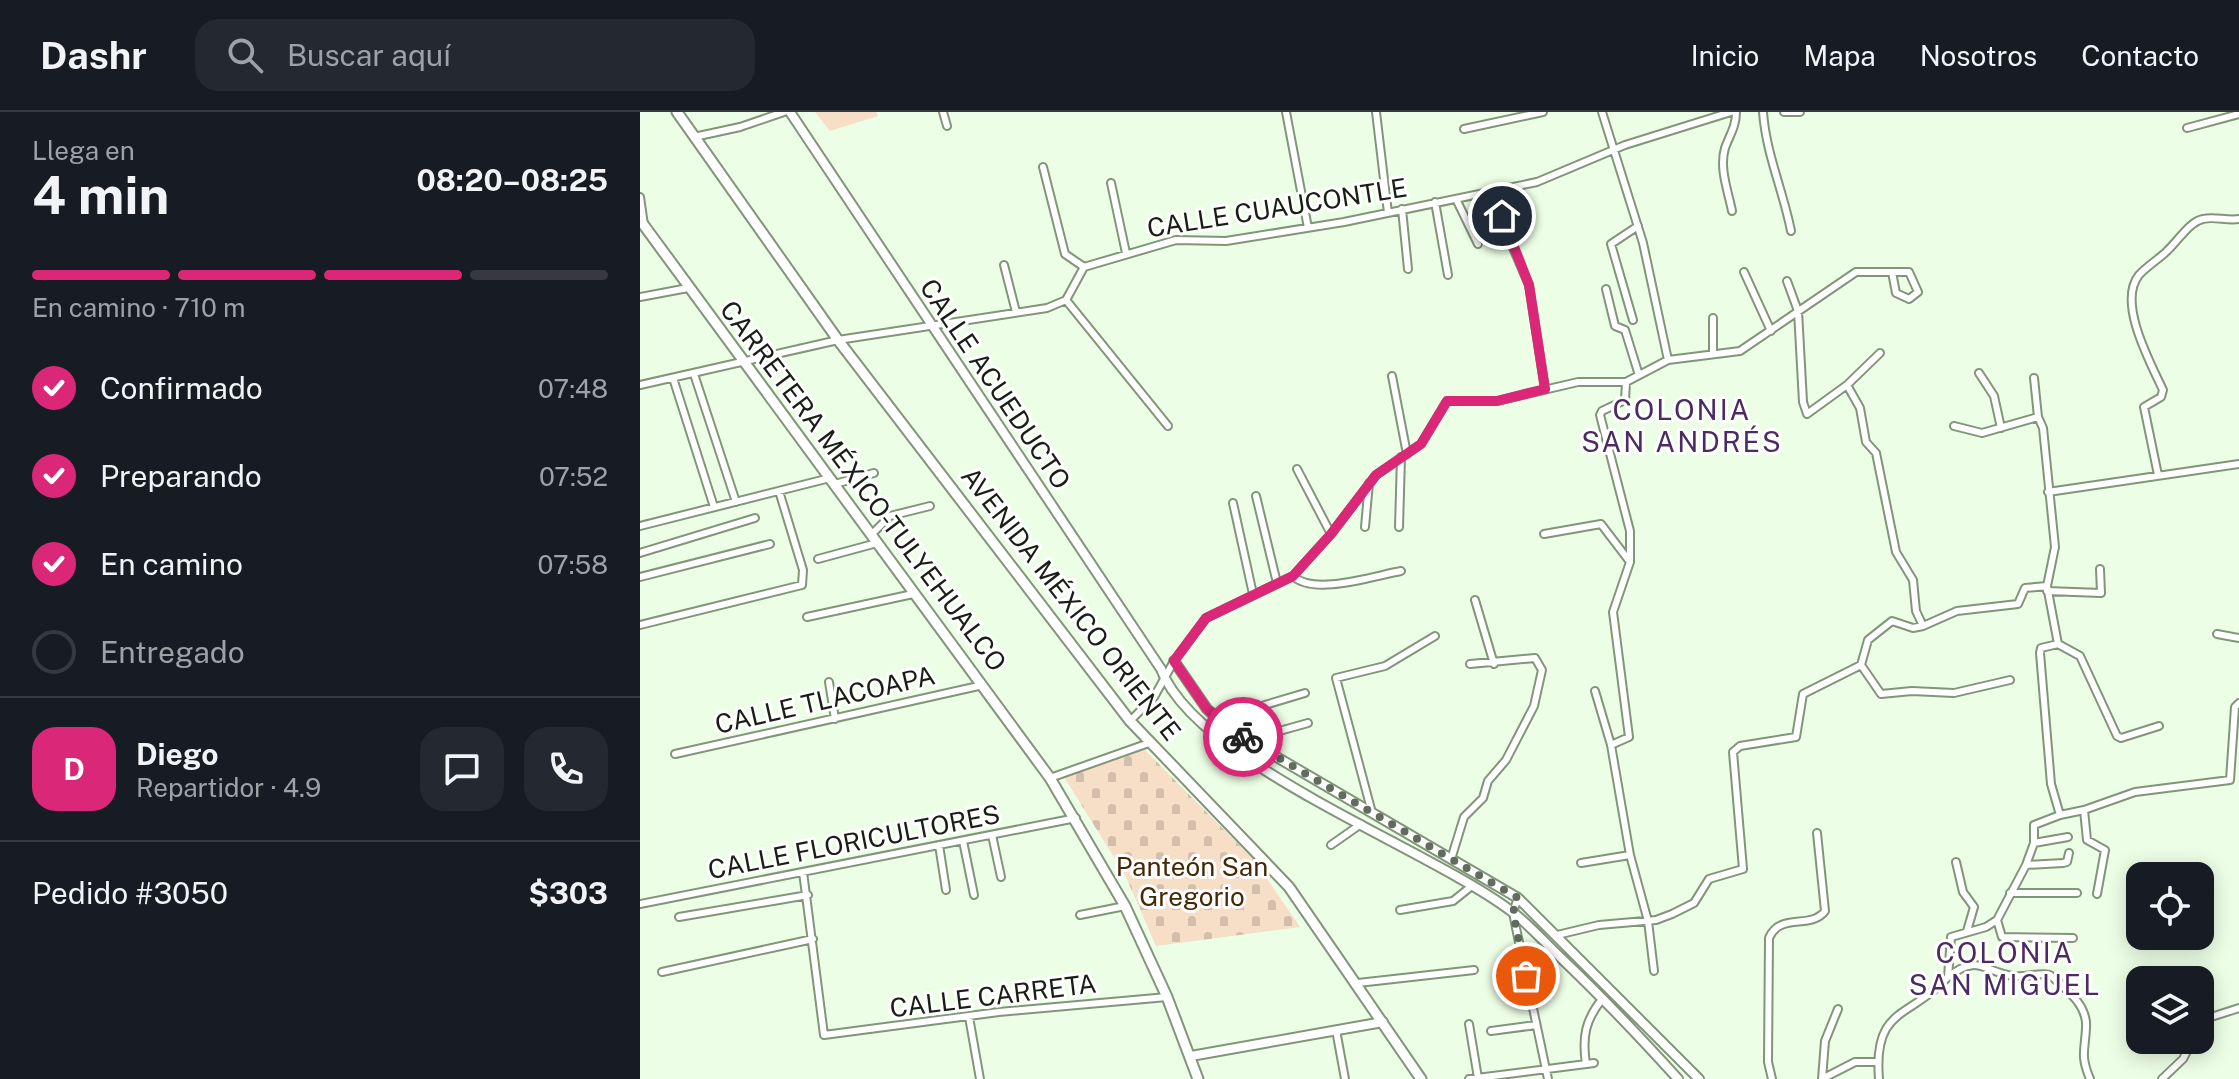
<!DOCTYPE html>
<html lang="es">
<head>
<meta charset="utf-8">
<style>
	:root { --surface:#171b24; --page:#242831; --text:#f1f3f6; --muted:#9ea1a6; --line:#363941; --accent:#db2777 }
	body { margin:0; font-family:"Public Sans",sans-serif; background:var(--page); color:var(--text); height:100vh; display:flex; flex-direction:column; font-size:30px; white-space:nowrap }
	* { box-sizing:border-box; margin:0 }
	p { font-size:26px; color:var(--muted) }
	.icon { flex:none; width:44px; height:44px; fill:none; stroke:currentColor; stroke-width:2; stroke-linecap:round; stroke-linejoin:round }
	.map { position:relative; flex:1; overflow:hidden }
	.panel { display:flex; flex-direction:column; background:var(--surface); width:640px }
	.panel>* { flex:none }
	.tools { position:absolute; left:1486px; top:750px; display:grid; gap:16px }
	.tools a { display:grid; place-items:center; width:88px; height:88px; border-radius:16px; background:var(--surface); box-shadow:0 4px 20px #0003; font-size:40px }
	.pin { position:absolute; display:grid; place-items:center; width:68px; height:68px; color:#fff; margin:-34px; border:4px solid #fff; border-radius:50%; box-shadow:0 2px 8px #0007 }
	.courier { position:absolute; display:grid; place-items:center; width:80px; height:80px; margin:-40px; border:6px solid #db2777; border-radius:50%; background:#fff; color:#222; box-shadow:0 2px 10px #0007 }
	.summary em { font-style:normal; font-weight:700 }
	.summary div { display:flex; flex-direction:column-reverse }
	.summary { display:flex; align-items:center; justify-content:space-between; height:136px; padding:0 32px }
	h1 { font-size:52px; font-weight:700; line-height:60px }
	.bar { display:grid; grid-template-columns:repeat(4,1fr); gap:12px 8px; align-content:center; height:96px; padding:0 32px }
	.bar i { height:10px; border-radius:6px; background:var(--line) }
	.bar .on { background:var(--accent) }
	.bar p { grid-column:span 4 }
	.line { display:flex; align-items:center; gap:20px; padding:0 32px; border-top:2px solid var(--line) }
	.line div { flex:1 }
	.round { display:grid; place-items:center; flex:none; width:84px; height:84px; border-radius:24px; background:var(--page) }
	ol { padding:0 32px; list-style:none }
	li { display:flex; align-items:center; gap:24px; height:88px }
	li p { margin-inline-start:auto }
	li .icon { padding:8px; border-radius:50%; background:var(--accent); color:#fff; stroke-width:4 }
	li:last-child { color:var(--muted) }
	li i { width:44px; height:44px; border:4px solid var(--line); border-radius:50% }
	header { display:flex; align-items:center; gap:48px; box-sizing:border-box; height:112px; padding:0 40px; background:var(--surface); border-bottom:2px solid var(--line) }
	header strong { font-size:38px }
	nav { display:flex; gap:44px; margin-inline-start:auto; font-size:28px }
	.search { width:560px; height:72px; background:var(--page); display:flex; align-items:center; gap:20px; box-sizing:border-box; padding:0 28px; border-radius:24px; color:var(--muted); font-size:30px }
	main { display:flex; flex:1; min-height:0 }
	.map>svg:first-child { display:block }
	.cemetery { fill:url(#cemetery-stones) }
	.park { fill:#f6dec7 }
	.lines { fill:none; stroke-linecap:round; stroke-linejoin:round }
	.minor-casing { stroke:#82957a; stroke-width:10 }
	.tertiary-casing { stroke:#82957a; stroke-width:12 }
	.secondary-casing { stroke:#82957a; stroke-width:13 }
	.minor { stroke:#fff; stroke-width:6 }
	.tertiary { stroke:#fff; stroke-width:8 }
	.secondary { stroke:#fff; stroke-width:9 }
	.done { stroke:#626c5e; stroke-width:8; stroke-dasharray:0 14.4 }
	.route { stroke:#db2777; stroke-width:10 }
	.labels { text-anchor:middle; stroke-width:6; stroke-linejoin:round; paint-order:stroke }
	.street-label { font-size:26px; fill:#171e14; stroke:#fff }
	.park-label { font-size:26px; fill:#442804; stroke:#fff }
	.neighbourhood-label { font-size:28px; letter-spacing:2px; fill:#4c2a62; stroke:#fff }
</style>
</head>
<body>
<header>
<strong>Dashr</strong>
<div class="search"><svg class="icon" aria-label="search" viewBox="0 0 24 24"><circle cx="10" cy="10" r="6"/><path d="M15 15l6 6"/></svg>Buscar aquí</div>
<nav><a>Inicio</a><a>Mapa</a><a>Nosotros</a><a>Contacto</a></nav>
</header>
<main>
<section class="panel">
<div class="summary"><div><h1>4 min</h1><p>Llega en</p></div><em>08:20–08:25</em></div>
<div class="bar"><i class="on"></i><i class="on"></i><i class="on"></i><i></i><p>En camino · 710 m</p></div>
<ol>
<li><svg class="icon" aria-label="check" viewBox="0 0 24 24"><path d="M5 12l5 5 9-10"/></svg>Confirmado<p>07:48</p></li>
<li><svg class="icon" aria-label="check" viewBox="0 0 24 24"><path d="M5 12l5 5 9-10"/></svg>Preparando<p>07:52</p></li>
<li><svg class="icon" aria-label="check" viewBox="0 0 24 24"><path d="M5 12l5 5 9-10"/></svg>En camino<p>07:58</p></li>
<li><i></i>Entregado</li>
</ol>
<div class="line" style="height:144px"><b class="round" style="background:var(--accent);color:#fff">D</b><div><b>Diego</b><p>Repartidor · 4.9</p></div><a class="round"><svg class="icon" aria-label="chat" viewBox="0 0 24 24"><path d="M4 5h16v11H9l-5 4z"/></svg></a><a class="round"><svg class="icon" aria-label="phone" viewBox="0 0 24 24"><path d="M5 4h4l2 5-3 2q2 4 5 5l2-3 5 2v4C11 20 4 13 5 4z"/></svg></a></div>
<div class="line" style="height:104px"><div>Pedido #3050</div><b>$303</b></div>
</section>
<div class="map">
<svg width="1599" height="967" viewBox="0 0 1599 967">
	<defs>
		<pattern id="cemetery-stones" width="16" height="16" patternUnits="userSpaceOnUse" patternTransform="scale(2)"><rect width="16" height="16" fill="#f6dec7"/><path d="M2 7V4a2 2 0 0 1 4 0v3zM10 15v-3a2 2 0 0 1 4 0v3z" fill="#d2beaa"/></pattern>
	</defs>
	<rect width="100%" height="100%" fill="#edfee6"/>
	<!-- cemetery -->
	<path class="cemetery" d="M505 638 615 749 660 815 516 834 485 763 424 665Z"/>
	<!-- park -->
	<path class="park" d="M175 0H236L238 4 190 19Z"/>
	<g class="lines">
		<defs>
			<path id="minor" d="M303 0 307 14
				M646 0 668 116
				M736 0 748 101
				M962 0 1003 131 1028 248
				M1123 0C1126 42 1143 78 1151 119
				M1144 0H1160
				M1547 16 1599 2
				M824 17 903 0
				M54 25 100 15 144 0
				M403 55 425 142 444 155
				M471 71 486 141
				M855 79 870 129 889 173 905 277
				M0 85 4 113
				M816 87 838 132
				M795 90 808 163
				M762 97 768 157
				M1092 99C1088 79 1079 56 1085 36 1090 22 1096 15 1096 0
				M364 153 376 200
				M1104 160 1131 219
				M1147 169 1158 199 1163 290 1167 302 1207 273 1240 241
				M966 177 975 214 985 218 998 260
				M0 185 48 176
				M426 188 528 314
				M1073 206V242
				M993 208 971 132 998 114
				M1339 261 1354 284 1361 316
				M54 262 96 390
				M752 264 767 342
				M33 266 74 395
				M0 273 198 228 407 196 426 188 444 155 536 128 586 129 704 110 897 70 985 33 1091 0
				M1207 273 1220 296 1226 330 1236 341 1256 440 1273 468 1276 499 1283 514
				M1314 314 1342 321 1398 305
				M657 357 691 422
				M1518 363 1504 295 1521 285 1523 278C1510 250 1477 190 1499 163 1507 154 1519 147 1527 139 1538 129 1549 110 1563 107 1574 104 1587 109 1599 107
				M195 372 234 361
				M1408 380 1599 352
				M616 384 637 471
				M593 391 613 482
				M0 414 190 366
				M725 415 729 371
				M759 415 761 345
				M904 422 961 412 990 450
				M231 423 250 404 290 394
				M0 441 115 406
				M178 447 237 431
				M653 464C674 484 733 464 761 459
				M0 465 130 432
				M1407 479 1461 481 1460 457
				M835 488 854 552
				M167 505 273 482
				M0 513 162 473 163 458 139 379
				M1577 522 1599 526
				M1418 532 1440 544 1477 624 1481 626 1519 614
				M1221 553 1241 582 1272 579 1314 581 1370 568
				M189 570 195 607
				M955 579 971 633 990 743 1008 809 1014 859
				M578 607 665 581
				M490 609 514 585 534 549 566 506 653 464 691 422 736 363 781 332 807 289H857L938 270H986L1028 248 1100 239 1216 160H1269L1278 180 1269 187 1256 181 1252 160
				M607 628 668 611
				M971 633 989 625 973 500 990 450V419L960 303 962 299 985 288 986 270
				M35 642 343 573
				M410 666 509 631
				M731 697 696 566 745 554 795 524
				M1444 698 1447 728 1465 738 1457 782
				M1420 703 1444 698 1495 680 1590 668 1595 595 1599 591
				M352 723 361 765
				M323 729 334 783
				M1394 731 1428 725
				M299 733 306 778
				M691 733 721 712
				M812 744 824 705 843 686 848 669 866 648 894 594 902 558 895 546 830 552
				M1316 750 1323 780 1334 795 1327 819
				M941 751 990 743
				M1386 753 1423 751 1427 750 1429 741
				M163 760 184 923 359 900 527 885
				M1370 781H1437
				M878 786 873 800 876 816 908 967
				M0 792 436 706
				M760 798 813 789 833 773
				M440 803 485 794
				M39 805 168 783
				M1357 808 1362 825 1433 826
				M917 823 959 813 1016 808 1032 802 1054 791 1069 767 1103 757 1093 640 1100 634 1156 625 1163 582 1221 553 1228 528 1252 509 1273 516 1283 514 1317 499 1378 492 1385 476 1407 474
				M22 860 173 827
				M1308 865C1338 841 1344 860 1373 864 1386 866 1398 860 1410 863 1426 877 1448 893 1446 916 1445 939 1440 943 1450 967
				M718 871 834 858
				M329 905 340 967
				M829 912 838 966
				M1560 914 1571 905 1599 896
				M696 918 705 967
				M851 919 896 913
				M946 952C942 925 945 908 963 886
				M829 967 954 951
				M1132 967 1128 950 1129 826C1140 800 1171 818 1185 799L1177 721
				M1182 967 1185 929 1198 897
				M1182 967 1215 950H1237
				M1239 967C1233 894 1270 907 1308 865L1311 825 1346 815 1357 808 1386 753 1394 731V713L1420 703 1411 672 1400 541 1401 536 1418 532 1407 474 1415 435 1403 316 1398 305 1394 266
				M1522 967 1543 947 1553 928"/>
			<path id="tertiary" d="M150 0 521 557C556 651 786 735 871 799 889 812 904 830 920 845 961 884 1000 925 1038 967
				M534 549 567 597 592 619 878 786 1059 967
				M551 944 743 910"/>
			<path id="secondary" d="M37 0 198 228 490 609 649 775 781 967
				M0 108 410 666 485 794 527 885 558 967"/>
		</defs>
		<!-- minor casing -->
		<use href="#minor" class="minor-casing"/>
		<!-- tertiary casing -->
		<use href="#tertiary" class="tertiary-casing"/>
		<!-- secondary casing -->
		<use href="#secondary" class="secondary-casing"/>
		<!-- minor -->
		<use href="#minor" class="minor"/>
		<!-- tertiary -->
		<use href="#tertiary" class="tertiary"/>
		<!-- secondary -->
		<use href="#secondary" class="secondary"/>
	</g>
	<g class="lines">
		<!-- done -->
		<path class="done" d="M603 625 878 786 873 800 886 864"/>
		<!-- route -->
		<path class="route" d="M603 625 567 597 534 549 566 506 653 464 691 422 736 363 781 332 807 289H857L905 277 889 173 862 104"/>
	</g>
	<g class="labels">
		<!-- street labels -->
		<g class="street-label">
			<text transform="translate(637 96) rotate(-9)" y="9">CALLE CUAUCONTLE</text>
			<text transform="translate(355 272) rotate(56)" y="9">CALLE ACUEDUCTO</text>
			<text transform="translate(223 374) rotate(53)" y="9">CARRETERA MÉXICO-TULYEHUALCO</text>
			<text transform="translate(431 492) rotate(52)" y="9">AVENIDA MÉXICO ORIENTE</text>
			<text transform="translate(185 588) rotate(-13)" y="9">CALLE TLACOAPA</text>
			<text transform="translate(214 730) rotate(-11)" y="9">CALLE FLORICULTORES</text>
			<text transform="translate(353 884) rotate(-7)" y="9">CALLE CARRETA</text>
		</g>
		<!-- park labels -->
		<g class="park-label">
			<text x="552" y="764">Panteón San<tspan x="552" dy="30">Gregorio</tspan></text>
		</g>
		<!-- neighbourhood labels -->
		<g class="neighbourhood-label">
			<text x="1042" y="308">COLONIA<tspan x="1042" dy="32">SAN ANDRÉS</tspan></text>
			<text x="1365" y="851">COLONIA<tspan x="1365" dy="32">SAN MIGUEL</tspan></text>
		</g>
	</g>
</svg>
<div class="tools">
<a><svg class="icon" aria-label="locate" viewBox="0 0 24 24"><circle cx="12" cy="12" r="6"/><path d="M12 2v4M12 18v4M2 12h4M18 12h4"/></svg></a>
<a><svg class="icon" aria-label="layers" viewBox="0 0 24 24"><path d="M12 4l9 5-9 5-9-5zM3 14l9 5 9-5"/></svg></a>
</div>
<div class="pin" style="left:886px;top:864px;background:#ea580c"><svg class="icon" aria-label="bag" viewBox="0 0 24 24"><path d="M5 8h14l-1 12H6zM9 8a3 3 0 0 1 6 0"/></svg></div>
<div class="pin" style="left:862px;top:104px;background:#1f2937"><svg class="icon" aria-label="home" viewBox="0 0 24 24"><path d="M3 11l9-7 9 7M6 9v11h12V9"/></svg></div>
<div class="courier" style="left:603px;top:625px"><svg class="icon" aria-label="bike" viewBox="0 0 24 24"><circle cx="6" cy="16" r="4"/><circle cx="18" cy="16" r="4"/><path d="M6 16l4-8h5l3 8M10 8l3 8H6M13 5h3"/></svg></div>
</div>
</main>
</body>
</html>
